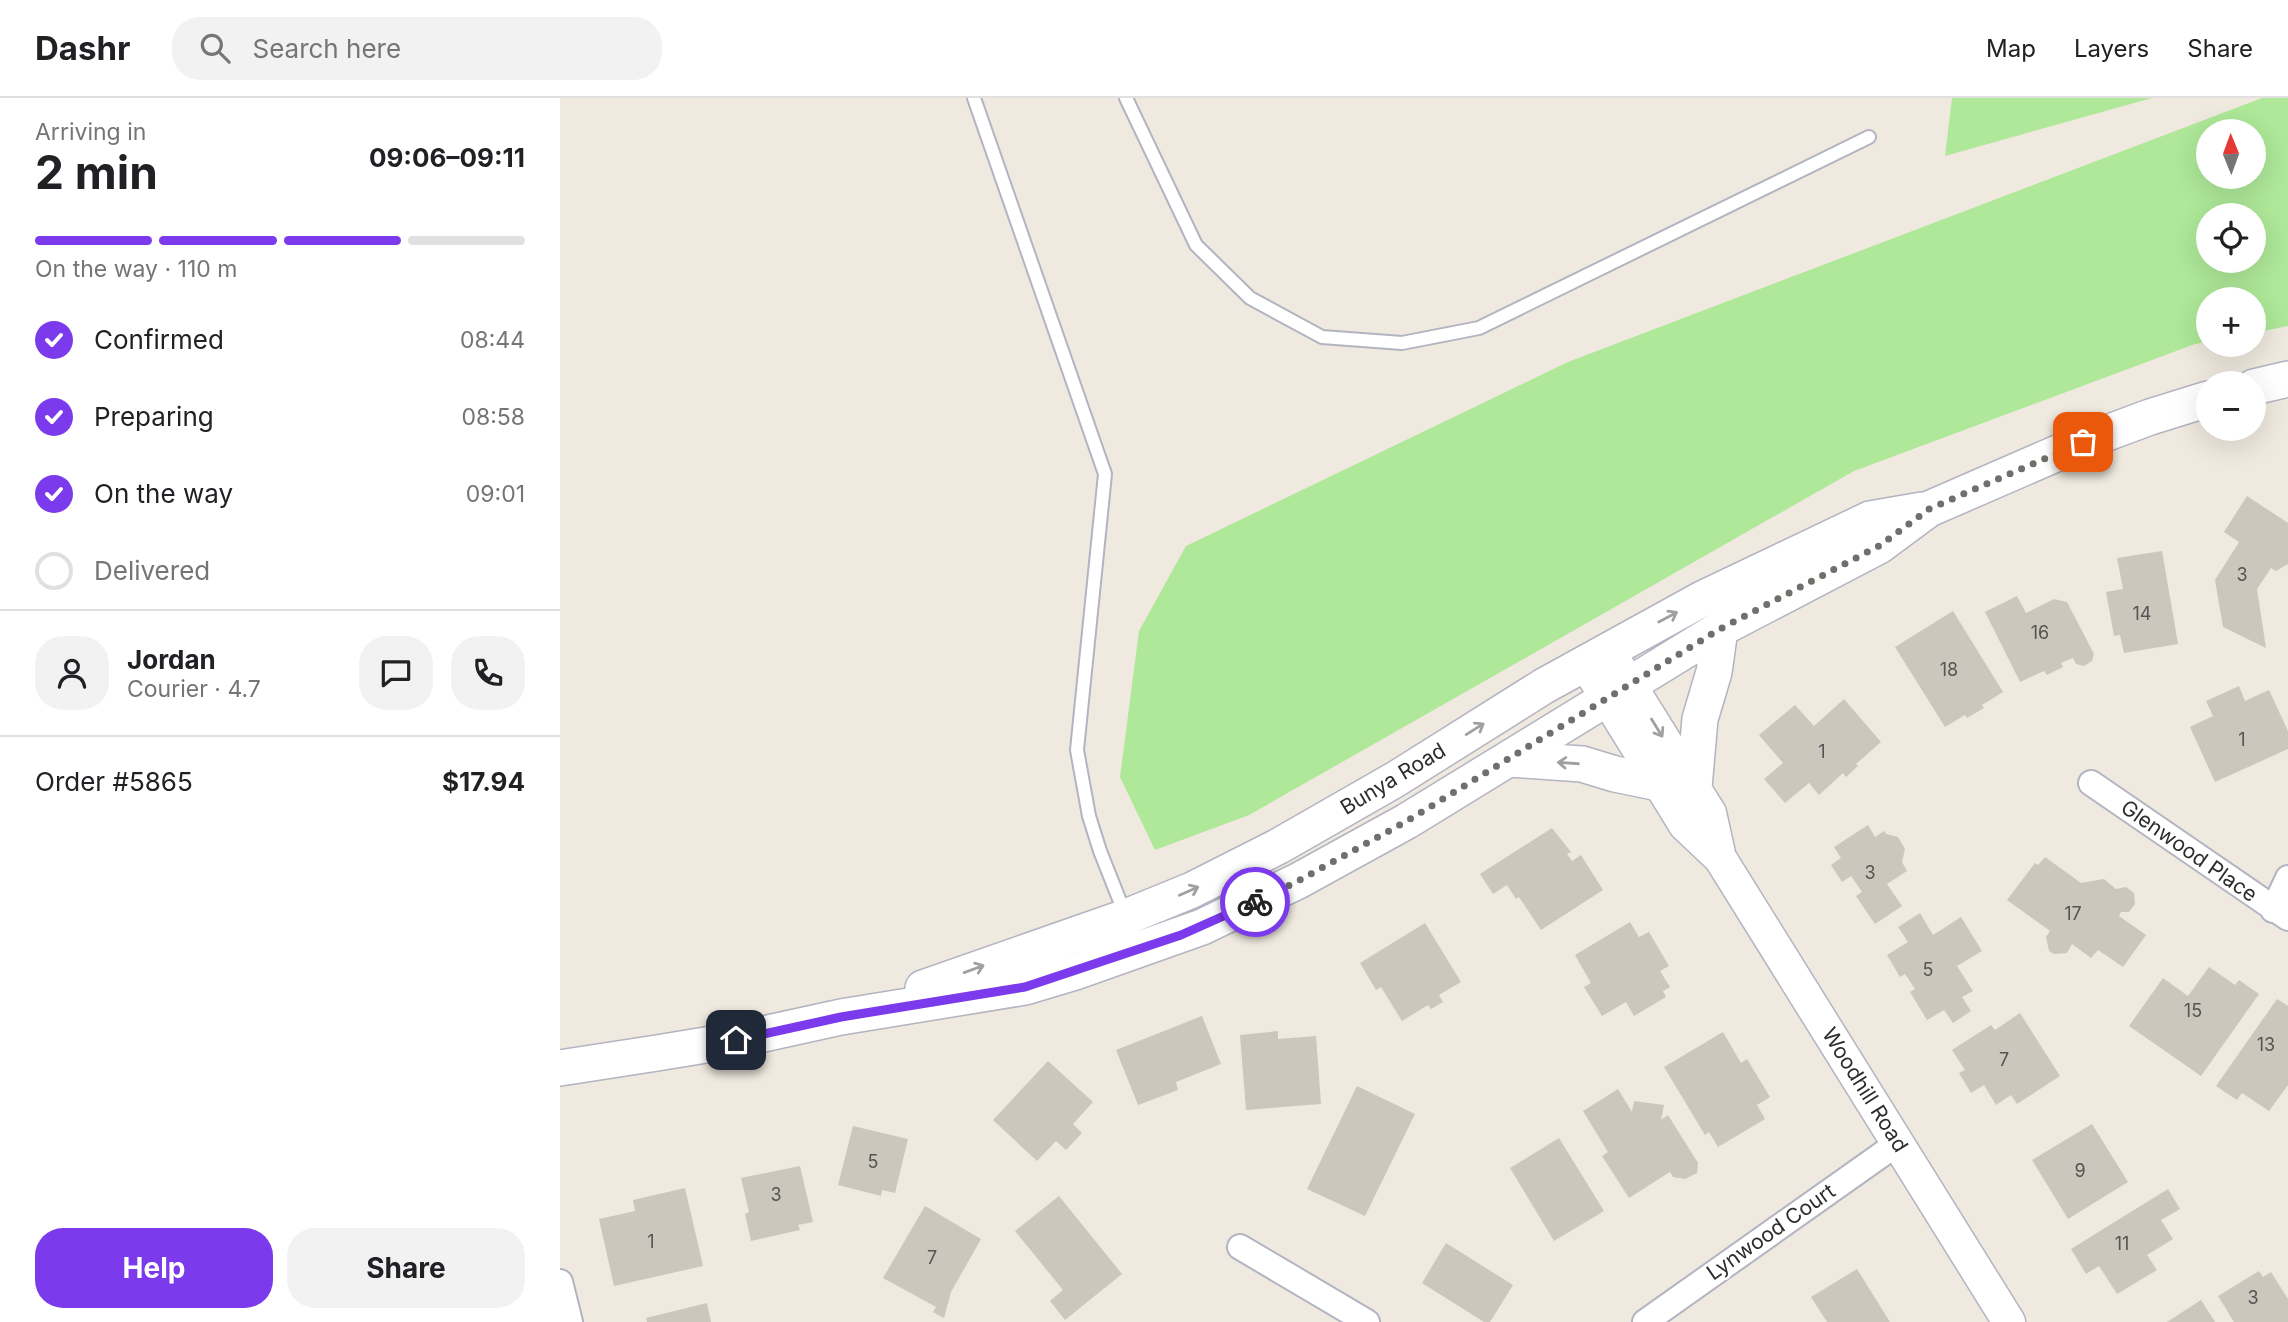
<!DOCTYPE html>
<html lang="en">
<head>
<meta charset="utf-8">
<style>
	:root { --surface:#fff; --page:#f2f2f2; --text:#202124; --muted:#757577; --line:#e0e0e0; --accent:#7c3aed }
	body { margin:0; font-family:Inter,sans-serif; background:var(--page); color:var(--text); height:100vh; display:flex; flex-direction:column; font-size:26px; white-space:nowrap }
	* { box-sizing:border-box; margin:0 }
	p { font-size:23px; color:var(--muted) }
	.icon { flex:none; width:38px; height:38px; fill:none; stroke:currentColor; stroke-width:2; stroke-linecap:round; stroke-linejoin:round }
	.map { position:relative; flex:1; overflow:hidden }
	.sheet { display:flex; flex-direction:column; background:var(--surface); width:560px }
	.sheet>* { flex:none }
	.needle { width:46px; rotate:359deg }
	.tools { position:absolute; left:1636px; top:21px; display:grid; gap:14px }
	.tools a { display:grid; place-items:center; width:70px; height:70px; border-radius:50%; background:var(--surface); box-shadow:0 7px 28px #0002; font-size:35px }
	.pin { position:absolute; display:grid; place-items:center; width:60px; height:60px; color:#fff; margin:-30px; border-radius:14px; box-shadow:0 4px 10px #0006 }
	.courier { position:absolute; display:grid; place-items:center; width:70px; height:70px; margin:-35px; border:5px solid #7c3aed; border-radius:50%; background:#fff; color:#222; box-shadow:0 2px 9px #0007 }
	.head em { font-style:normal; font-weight:700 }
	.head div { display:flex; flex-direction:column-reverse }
	.head { display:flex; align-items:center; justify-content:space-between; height:119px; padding:0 35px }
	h1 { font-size:46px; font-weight:700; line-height:52px }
	.bar { display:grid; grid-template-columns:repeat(4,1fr); gap:10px 7px; align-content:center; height:84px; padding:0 35px }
	.bar i { height:9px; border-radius:5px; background:var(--line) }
	.bar .active { background:var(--accent) }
	.bar p { grid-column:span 4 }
	.line { display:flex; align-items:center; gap:18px; padding:0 35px; border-top:2px solid var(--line) }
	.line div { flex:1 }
	.round { display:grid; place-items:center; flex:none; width:74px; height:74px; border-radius:28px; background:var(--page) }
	ol { padding:0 35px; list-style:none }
	li { display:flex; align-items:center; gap:21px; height:77px }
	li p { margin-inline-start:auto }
	li .icon { padding:7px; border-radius:50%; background:var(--accent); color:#fff; stroke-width:4 }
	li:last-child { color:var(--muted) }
	li i { width:38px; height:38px; border:4px solid var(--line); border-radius:50% }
	.action { display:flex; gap:14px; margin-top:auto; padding:14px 35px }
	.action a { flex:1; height:80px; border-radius:28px; background:var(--accent); color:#fff; font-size:28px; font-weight:700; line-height:80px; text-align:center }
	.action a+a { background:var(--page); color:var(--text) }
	header { display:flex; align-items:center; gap:42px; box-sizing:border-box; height:98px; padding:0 35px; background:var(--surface); border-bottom:2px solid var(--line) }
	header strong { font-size:33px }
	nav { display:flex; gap:38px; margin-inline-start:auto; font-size:24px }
	.search { width:490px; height:63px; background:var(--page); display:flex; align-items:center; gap:18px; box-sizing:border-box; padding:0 24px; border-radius:28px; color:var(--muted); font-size:26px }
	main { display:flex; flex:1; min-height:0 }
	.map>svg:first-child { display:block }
	.green { fill:#aee898; fill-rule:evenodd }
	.building { fill:#cbc7bd }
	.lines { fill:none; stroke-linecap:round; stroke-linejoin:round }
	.service-casing { stroke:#b3b4c1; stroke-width:16 }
	.minor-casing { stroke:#b3b4c1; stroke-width:28 }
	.tertiary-casing { stroke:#b3b4c1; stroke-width:35 }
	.secondary-casing { stroke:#b3b4c1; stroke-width:38 }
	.service { stroke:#fff; stroke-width:12 }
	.minor { stroke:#fff; stroke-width:24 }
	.tertiary { stroke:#fff; stroke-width:32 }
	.secondary { stroke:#fff; stroke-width:35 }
	.oneway { stroke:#a0a0a0 }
	.done { stroke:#716f6b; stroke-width:7; stroke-dasharray:0 12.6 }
	.route { stroke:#7c3aed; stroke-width:9 }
	.labels { text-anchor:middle; stroke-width:5; stroke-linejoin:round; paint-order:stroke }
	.number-label { font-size:18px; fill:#545451 }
	.street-label { font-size:21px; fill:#2d2d2d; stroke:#fff }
</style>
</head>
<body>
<header>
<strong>Dashr</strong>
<div class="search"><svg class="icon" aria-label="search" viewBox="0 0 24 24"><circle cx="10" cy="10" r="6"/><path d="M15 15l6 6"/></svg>Search here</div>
<nav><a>Map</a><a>Layers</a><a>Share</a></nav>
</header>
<main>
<section class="sheet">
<div class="head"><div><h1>2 min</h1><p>Arriving in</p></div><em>09:06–09:11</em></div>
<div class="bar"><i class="active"></i><i class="active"></i><i class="active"></i><i></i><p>On the way · 110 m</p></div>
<ol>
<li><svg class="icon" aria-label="check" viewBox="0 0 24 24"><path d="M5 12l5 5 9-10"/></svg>Confirmed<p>08:44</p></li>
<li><svg class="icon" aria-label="check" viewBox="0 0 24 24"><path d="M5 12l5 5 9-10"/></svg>Preparing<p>08:58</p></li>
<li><svg class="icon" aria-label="check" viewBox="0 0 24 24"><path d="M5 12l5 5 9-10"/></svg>On the way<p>09:01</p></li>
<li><i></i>Delivered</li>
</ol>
<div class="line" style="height:126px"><a class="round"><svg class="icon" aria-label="person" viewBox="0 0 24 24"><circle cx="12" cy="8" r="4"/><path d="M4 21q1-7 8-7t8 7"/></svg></a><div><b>Jordan</b><p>Courier · 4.7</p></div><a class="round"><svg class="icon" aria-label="chat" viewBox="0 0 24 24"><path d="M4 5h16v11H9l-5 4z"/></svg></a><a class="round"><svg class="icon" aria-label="phone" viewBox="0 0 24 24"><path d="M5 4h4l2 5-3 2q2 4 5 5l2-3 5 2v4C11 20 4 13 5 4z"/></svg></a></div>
<div class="line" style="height:91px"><div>Order #5865</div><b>$17.94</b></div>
<div class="action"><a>Help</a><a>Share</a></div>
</section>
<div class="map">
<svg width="1728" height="1224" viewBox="0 0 1728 1224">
	<rect width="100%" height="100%" fill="#efe9df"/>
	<!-- green -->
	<path class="green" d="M1392 0H1592L1385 58Z
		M1702 0H1728V228L1694 235V201H1648V244L1635 246 1294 373 689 717 595 752 560 679 579 533 626 448 1008 264ZM1648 33H1694V79H1648ZM1648 117H1694V163H1648Z"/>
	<!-- building -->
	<path class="building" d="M1687 398 1728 425V466L1716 473 1711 470 1697 491 1706 550 1663 529 1655 482 1679 444 1664 434Z
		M1602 453 1618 546 1564 555 1560 537 1554 538 1546 494 1563 491 1557 460Z
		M1457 498 1466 515 1494 501 1507 504 1534 556 1532 563 1524 568 1516 566 1513 560 1501 565 1503 569 1487 577 1484 573 1460 584 1425 514Z
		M1393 513 1443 594 1422 607 1424 610 1407 620 1405 617 1385 629 1335 549Z
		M1679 588 1685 603 1709 592 1728 633V651L1655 684 1630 629 1653 618 1646 603Z
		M1284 601 1321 644 1296 666 1298 668 1286 679 1283 675 1259 697 1249 685 1225 705 1204 681 1223 665 1199 637 1235 607 1254 628Z
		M1308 727 1315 739 1324 733 1326 736 1338 739 1345 751 1342 764 1347 773 1327 786 1342 808 1315 826 1296 798 1302 794 1291 778 1282 784 1271 767 1281 760 1274 749Z
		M992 730 1011 754 1007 756 1012 763 1021 757 1043 792 981 832 959 799 956 801 947 787 933 796 920 776Z
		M1485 759 1521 785 1544 781 1556 791 1566 789 1574 795 1575 806 1569 814H1561L1559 818 1586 837 1563 869 1538 852 1531 860 1512 846 1507 855 1494 856 1489 853 1486 839 1490 833 1447 802 1475 765 1478 767Z
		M1360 815 1373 837 1401 819 1422 853 1397 868 1413 893 1402 899 1411 913 1393 925 1384 912 1367 922 1350 894 1355 891 1345 876 1340 879 1327 857 1348 844 1338 829Z
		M1070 824 1079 839 1089 834 1109 868 1100 873 1110 889 1103 893 1106 899 1074 918 1066 904 1042 918 1024 889 1031 885 1015 857Z
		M865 825 901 884 879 897 883 904 871 911 868 907 842 923 821 889 816 892 800 865Z
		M1649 869 1675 887 1679 882 1699 896 1641 978 1569 928 1603 880 1628 898Z
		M1717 901 1728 908V987L1709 1013 1682 995 1677 1002 1656 988Z
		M1460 915 1500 978 1457 1006 1451 997 1436 1007 1424 987 1411 995 1399 975 1405 972 1392 952 1431 927 1435 932Z
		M642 918 661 966 616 984 618 992 578 1007 556 952Z
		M718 933V941L756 938 761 1006 686 1012 680 937Z
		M1163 934 1181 965 1187 961 1210 999 1197 1007 1205 1021 1158 1049 1149 1034 1145 1037 1104 969Z
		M488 963 533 1004 513 1026 522 1035 506 1052 496 1043 477 1063 433 1022Z
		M797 988 855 1016 805 1118 747 1091Z
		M1058 991 1072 1014 1074 1003 1104 1007 1101 1022 1108 1017 1138 1065 1137 1075 1125 1081 1113 1079 1110 1074 1069 1100 1042 1058 1048 1054 1023 1013Z
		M1532 1026 1568 1084 1508 1121 1472 1062Z
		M293 1028 348 1041 335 1095 322 1092 321 1098 278 1087Z
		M999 1040 1044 1113 994 1143 950 1070Z
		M240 1068 253 1124 238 1127 240 1132 191 1143 185 1116 189 1114 181 1080Z
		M125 1090 143 1168 54 1188 39 1121 75 1113 73 1102Z
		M1608 1091 1620 1111 1601 1122 1613 1141 1587 1157 1597 1172 1557 1196 1539 1168 1526 1176 1511 1151Z
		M499 1098 562 1176 505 1222 490 1203 503 1192 455 1133Z
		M365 1108 421 1141 391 1194 384 1220 373 1214 376 1209 323 1180Z
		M886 1145 953 1187 930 1224H924L862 1185Z
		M1297 1171 1330 1224H1267L1251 1199Z
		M1699 1173 1703 1179 1711 1174 1728 1201V1224H1674L1658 1198Z
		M1641 1202 1655 1224H1607Z
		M147 1205 151 1224H87L86 1220Z"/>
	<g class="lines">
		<defs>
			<path id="service" d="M414 0 545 376 517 652 529 718 540 753 565 816
				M566 0 636 147 690 200 762 239 842 245 919 230 1309 39"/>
			<path id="minor" d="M1531 685 1728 820
				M1713 812 1728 780
				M680 1149 807 1224
				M0 1184 10 1224
				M1085 1224 1338 1045"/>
			<path id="tertiary" d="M1048 552 1150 715 1160 760
				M1025 565 1125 727 1160 760 1449 1224"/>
			<path id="secondary" d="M1694 289 1728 281
				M950 661 1022 666 1055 676 1099 685
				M1134 689 1140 621 1154 574 1160 531
				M363 890 566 819 632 792 719 748 836 681 984 588 1142 501 1310 421 1362 412
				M0 970 97 955 176 942 281 919 465 889 515 874 642 829 738 783 847 723 1160 531 1319 448 1369 411 1523 344 1590 319 1648 301"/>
		</defs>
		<!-- service casing -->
		<use href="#service" class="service-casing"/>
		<!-- minor casing -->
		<use href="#minor" class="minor-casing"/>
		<!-- tertiary casing -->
		<use href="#tertiary" class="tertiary-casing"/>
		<!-- secondary casing -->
		<use href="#secondary" class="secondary-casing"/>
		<!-- service -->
		<use href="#service" class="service"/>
		<!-- minor -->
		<use href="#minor" class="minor"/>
		<!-- tertiary -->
		<use href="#tertiary" class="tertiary"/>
		<!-- secondary -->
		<use href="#secondary" class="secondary"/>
	</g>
	<!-- one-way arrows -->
	<defs><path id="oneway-shaft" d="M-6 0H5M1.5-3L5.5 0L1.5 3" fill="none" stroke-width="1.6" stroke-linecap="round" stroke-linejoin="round" transform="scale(1.75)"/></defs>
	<g class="oneway">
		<use href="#oneway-shaft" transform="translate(1108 519) rotate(-28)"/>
		<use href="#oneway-shaft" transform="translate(1097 630) rotate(58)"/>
		<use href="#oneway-shaft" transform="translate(915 631) rotate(-32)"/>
		<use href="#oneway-shaft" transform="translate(1008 665) rotate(-176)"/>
		<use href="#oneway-shaft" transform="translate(629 793) rotate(-24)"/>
		<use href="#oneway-shaft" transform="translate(414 871) rotate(-20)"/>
	</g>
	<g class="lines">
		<!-- done -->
		<path class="done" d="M695 804 738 783 847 723 1160 531 1319 448 1369 411 1523 344"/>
		<!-- route -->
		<path class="route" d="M176 942 281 919 465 889 621 837 695 804"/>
	</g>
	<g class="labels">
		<!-- number labels -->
		<g class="number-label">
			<text x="1682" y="483">3</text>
			<text x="1582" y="522">14</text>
			<text x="1480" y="541">16</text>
			<text x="1389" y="578">18</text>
			<text x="1682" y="648">1</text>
			<text x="1262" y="660">1</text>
			<text x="1310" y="781">3</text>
			<text x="1513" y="822">17</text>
			<text x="1368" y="878">5</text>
			<text x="1633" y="919">15</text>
			<text x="1706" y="953">13</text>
			<text x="1444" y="968">7</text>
			<text x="313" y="1070">5</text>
			<text x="1520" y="1079">9</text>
			<text x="216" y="1103">3</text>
			<text x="91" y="1150">1</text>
			<text x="1562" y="1152">11</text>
			<text x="372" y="1166">7</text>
			<text x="1693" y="1206">3</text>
		</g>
		<!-- street labels -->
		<g class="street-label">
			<text transform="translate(833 681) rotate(-31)" y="7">Bunya Road</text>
			<text transform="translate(1629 753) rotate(35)" y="7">Glenwood Place</text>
			<text transform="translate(1305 992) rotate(58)" y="7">Woodhill Road</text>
			<text transform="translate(1211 1134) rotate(-35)" y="7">Lynwood Court</text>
		</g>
	</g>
</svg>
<div class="tools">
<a><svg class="needle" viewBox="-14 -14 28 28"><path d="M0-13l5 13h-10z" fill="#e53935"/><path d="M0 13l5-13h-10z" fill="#757577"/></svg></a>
<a><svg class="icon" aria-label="locate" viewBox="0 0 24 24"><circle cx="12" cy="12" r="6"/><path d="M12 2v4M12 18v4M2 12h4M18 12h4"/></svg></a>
<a>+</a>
<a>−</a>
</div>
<div class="pin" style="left:1523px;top:344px;background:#ea580c"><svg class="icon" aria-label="bag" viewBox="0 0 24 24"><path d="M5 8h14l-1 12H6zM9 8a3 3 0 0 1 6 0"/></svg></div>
<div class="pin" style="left:176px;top:942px;background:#1f2937"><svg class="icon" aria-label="home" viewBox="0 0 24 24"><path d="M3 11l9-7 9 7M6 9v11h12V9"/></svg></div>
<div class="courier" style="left:695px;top:804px"><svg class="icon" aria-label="bike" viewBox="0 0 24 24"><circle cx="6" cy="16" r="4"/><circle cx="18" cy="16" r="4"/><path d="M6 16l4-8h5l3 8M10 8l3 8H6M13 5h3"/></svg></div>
</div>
</main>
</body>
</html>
